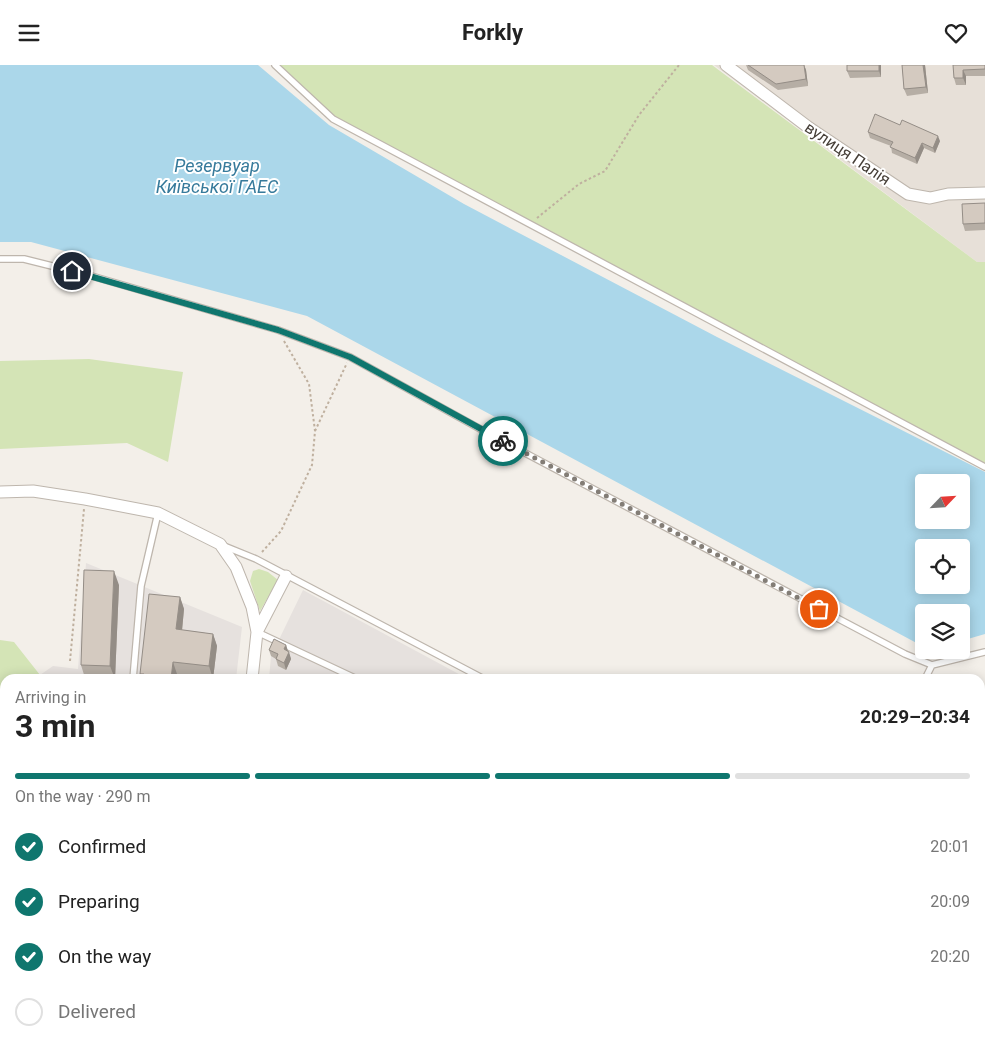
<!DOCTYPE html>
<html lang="en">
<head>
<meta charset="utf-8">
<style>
	:root { --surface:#fff; --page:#f6f6f6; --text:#222; --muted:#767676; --line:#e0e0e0; --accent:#0f766e }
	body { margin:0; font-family:Roboto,sans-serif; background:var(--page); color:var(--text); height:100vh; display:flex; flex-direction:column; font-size:19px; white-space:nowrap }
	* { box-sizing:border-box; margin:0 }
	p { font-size:16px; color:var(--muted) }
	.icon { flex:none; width:28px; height:28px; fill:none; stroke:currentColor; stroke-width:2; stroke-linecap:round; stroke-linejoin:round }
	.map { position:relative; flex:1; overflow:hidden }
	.drawer { position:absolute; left:0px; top:609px; width:985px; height:376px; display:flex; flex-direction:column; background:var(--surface); border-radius:15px 15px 0 0; box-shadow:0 2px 12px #0003 }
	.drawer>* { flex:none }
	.needle { width:32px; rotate:65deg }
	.fabs { position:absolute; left:915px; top:409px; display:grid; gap:10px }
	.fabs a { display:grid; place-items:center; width:55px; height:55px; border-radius:5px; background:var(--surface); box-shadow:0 2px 12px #0003; font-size:25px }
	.pin { position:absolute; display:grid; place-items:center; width:42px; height:42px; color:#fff; margin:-21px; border:2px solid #fff; border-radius:50%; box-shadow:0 1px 5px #0007 }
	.courier { position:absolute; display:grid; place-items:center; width:50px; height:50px; margin:-25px; border:4px solid #0f766e; border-radius:50%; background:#fff; color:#222; box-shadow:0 1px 6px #0007 }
	.overview em { font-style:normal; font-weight:700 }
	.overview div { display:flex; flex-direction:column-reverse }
	.overview { display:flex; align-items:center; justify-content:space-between; height:85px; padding:0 15px }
	h1 { font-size:32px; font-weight:700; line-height:38px }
	.bar { display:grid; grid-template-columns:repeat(4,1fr); gap:8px 5px; align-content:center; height:60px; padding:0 15px }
	.bar i { height:6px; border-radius:4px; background:var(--line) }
	.bar .on { background:var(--accent) }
	.bar p { grid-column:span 4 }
	ol { padding:0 15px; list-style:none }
	li { display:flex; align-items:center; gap:15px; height:55px }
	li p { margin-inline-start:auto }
	li .icon { padding:5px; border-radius:50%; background:var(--accent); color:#fff; stroke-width:4 }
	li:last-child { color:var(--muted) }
	li i { width:28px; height:28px; border:2px solid var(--line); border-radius:50% }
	header { display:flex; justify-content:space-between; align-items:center; height:65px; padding:0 15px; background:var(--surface); font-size:22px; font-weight:700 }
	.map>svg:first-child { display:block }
	.residential { fill:#e7e0d8 }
	.industrial { fill:#e6e1de }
	.green { fill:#d4e4b6 }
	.water { fill:#abd7ea; fill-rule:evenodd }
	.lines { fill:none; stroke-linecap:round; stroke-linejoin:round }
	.service-casing { stroke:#beb6ad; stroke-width:8 }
	.minor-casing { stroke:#beb6ad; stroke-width:13 }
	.path { stroke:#bfb09f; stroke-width:2; stroke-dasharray:2.5 2.5; stroke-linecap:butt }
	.service { stroke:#fff; stroke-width:5.5 }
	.minor { stroke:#fff; stroke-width:11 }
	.wall { fill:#b6aea5 }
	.shaded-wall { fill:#948d86 }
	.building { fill:#d4cac0; stroke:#948d86 }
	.done { stroke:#837d76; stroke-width:5; stroke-dasharray:0 9 }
	.route { stroke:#0f766e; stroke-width:6 }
	.labels { text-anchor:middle; stroke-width:4; stroke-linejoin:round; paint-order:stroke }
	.street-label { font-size:16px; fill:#463f38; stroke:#fff }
	.water-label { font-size:18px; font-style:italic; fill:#367a9b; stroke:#fff }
</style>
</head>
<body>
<header><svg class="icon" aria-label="menu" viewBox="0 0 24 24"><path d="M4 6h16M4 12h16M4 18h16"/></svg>Forkly<svg class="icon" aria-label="heart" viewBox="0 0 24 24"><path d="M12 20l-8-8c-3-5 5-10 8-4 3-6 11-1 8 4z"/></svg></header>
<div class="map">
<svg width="985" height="984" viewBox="0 0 985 984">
	<rect width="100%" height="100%" fill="#f3efe9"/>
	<!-- residential -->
	<path class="residential" d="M714 0H985V197H977Z"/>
	<!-- industrial -->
	<path class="industrial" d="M86 498 242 562 236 614H40V610L53 601 78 604Z
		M303 525 468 614H269L271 591Z
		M17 980H197V984H16Z"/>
	<!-- green -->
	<path class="green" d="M275 0H712L977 197H985V402L333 54Z
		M89 294 183 307 168 397 127 378 0 384V296Z
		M259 504 268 507 278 515 260 546 250 516 253 506Z
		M0 575 14 577 40 610V614H5V908H0Z
		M980 755 985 766V847L980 846Z
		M980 910 985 912V984H936V980H980Z
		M839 980H918L917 984H845Z"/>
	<!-- water -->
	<path class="water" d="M0 0H258L329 60 464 139 717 272 985 407V569L961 576V548H924V582L307 251 31 177H0ZM924 418H961V455H924ZM924 482H961V520H924Z"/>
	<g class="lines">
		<defs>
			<path id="service" d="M275 0 333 54 985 402
				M0 194H24L88 210 278 265 350 292 493 371 905 589 932 600
				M224 481 256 494 484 614
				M257 567 357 614
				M133 614 141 521 158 448
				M925 614 932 600 985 587
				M980 819 985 809
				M980 860 985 861"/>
			<path id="minor" d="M726 0 808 62 908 129 930 133 948 129 985 128
				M0 427 33 426 85 434 158 448 220 479 236 502 252 542 257 567 252 614
				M257 567 286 511
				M213 984V980"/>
		</defs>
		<!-- service casing -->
		<use href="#service" class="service-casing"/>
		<!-- minor casing -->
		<use href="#minor" class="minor-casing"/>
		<!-- path -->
		<path class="path" d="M537 153 579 119 605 106 639 50 679 0
			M315 366 347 298
			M262 487 281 466 312 400 315 366 309 319 284 276
			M70 596 84 444
			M626 980 628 984
			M926 984V980"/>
		<!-- service -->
		<use href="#service" class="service"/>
		<!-- minor -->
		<use href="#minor" class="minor"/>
	</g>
	<!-- wall -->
	<path class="wall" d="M746 0H804L806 5 808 21 778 25 748 5Z
		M847 0H881V12L850 13 847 6Z
		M902 0H925L928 28 907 31 904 24Z
		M953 0H985V11H966V20H956L954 13Z
		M868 67 940 76 935 88 924 83 917 99 892 88 891 81 870 73Z
		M985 138V165L965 166 963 159Z
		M119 520 115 614 85 613 81 600Z
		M180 532 184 544 182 565 213 569 217 581 213 614 177 609 176 614H142L140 609Z
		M286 580 291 594 286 605 278 601 276 594 271 591 269 585Z"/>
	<!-- shaded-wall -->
	<path class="shaded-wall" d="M804 0 806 5 808 21 806 14Z
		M879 0H881V12L879 6Z
		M923 0H925L928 28 926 22Z
		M963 5 966 11V20L963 13Z
		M938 71 940 76 935 88 933 83Z
		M922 78 924 83 917 99 915 93Z
		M114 506 119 520 115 614 110 601Z
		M180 532 184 544 181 576 176 564Z
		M213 569 217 581 213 614 209 601Z
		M286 580 288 587 284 584Z
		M289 587 291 594 286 605 284 598Z
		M173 597 177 609 176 614H171Z"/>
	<!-- building -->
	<path class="building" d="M748 0H804L806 14 776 19Z
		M847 0H879V6H847Z
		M902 0H923L926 22 904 24Z
		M953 0H985V4L963 5V13H954Z
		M875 49 900 60 902 55 938 71 933 83 922 78 915 93 890 82 893 77 868 67Z
		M985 138V158L963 159 962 139Z
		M84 505 114 506 110 601 81 600Z
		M149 529 180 532 176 564 213 569 209 601 173 597 171 614H144V609H140Z
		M274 574 286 580 284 584 289 587 284 598 276 594 278 589 269 585Z"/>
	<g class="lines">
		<!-- done -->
		<path class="done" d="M503 376 819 544"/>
		<!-- route -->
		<path class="route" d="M72 206 278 265 350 292 503 376"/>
	</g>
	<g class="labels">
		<!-- street labels -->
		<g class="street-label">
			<text transform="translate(848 88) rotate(34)" y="6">вулиця Палія</text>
		</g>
		<!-- water labels -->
		<g class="water-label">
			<text x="217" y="107">Резервуар<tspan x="217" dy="21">Київської ГАЕС</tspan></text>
		</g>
	</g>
</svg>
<div class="fabs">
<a><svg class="needle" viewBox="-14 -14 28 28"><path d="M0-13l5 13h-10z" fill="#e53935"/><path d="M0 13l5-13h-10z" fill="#767676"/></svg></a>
<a><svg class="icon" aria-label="locate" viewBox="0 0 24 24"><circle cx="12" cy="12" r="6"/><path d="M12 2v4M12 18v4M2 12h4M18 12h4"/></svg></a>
<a><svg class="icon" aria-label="layers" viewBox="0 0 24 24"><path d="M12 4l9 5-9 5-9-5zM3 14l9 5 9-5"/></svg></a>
</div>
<div class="pin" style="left:819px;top:544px;background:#ea580c"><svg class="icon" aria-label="bag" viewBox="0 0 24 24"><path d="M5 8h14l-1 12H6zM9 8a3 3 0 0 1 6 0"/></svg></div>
<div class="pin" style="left:72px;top:206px;background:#1f2937"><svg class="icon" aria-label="home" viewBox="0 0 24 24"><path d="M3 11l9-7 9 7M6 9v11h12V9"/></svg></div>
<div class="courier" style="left:503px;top:376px"><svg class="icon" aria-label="bike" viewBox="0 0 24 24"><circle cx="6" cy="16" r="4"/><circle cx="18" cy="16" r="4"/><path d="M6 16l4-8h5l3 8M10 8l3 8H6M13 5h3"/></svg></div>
<section class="drawer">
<div class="overview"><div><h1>3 min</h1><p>Arriving in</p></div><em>20:29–20:34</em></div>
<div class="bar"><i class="on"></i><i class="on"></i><i class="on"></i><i></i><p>On the way · 290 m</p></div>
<ol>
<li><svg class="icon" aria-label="check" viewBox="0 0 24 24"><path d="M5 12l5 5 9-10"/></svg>Confirmed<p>20:01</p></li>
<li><svg class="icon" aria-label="check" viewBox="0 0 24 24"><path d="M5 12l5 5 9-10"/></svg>Preparing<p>20:09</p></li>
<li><svg class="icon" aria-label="check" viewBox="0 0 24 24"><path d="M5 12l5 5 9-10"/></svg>On the way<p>20:20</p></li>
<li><i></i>Delivered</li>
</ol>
</section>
</div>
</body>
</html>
